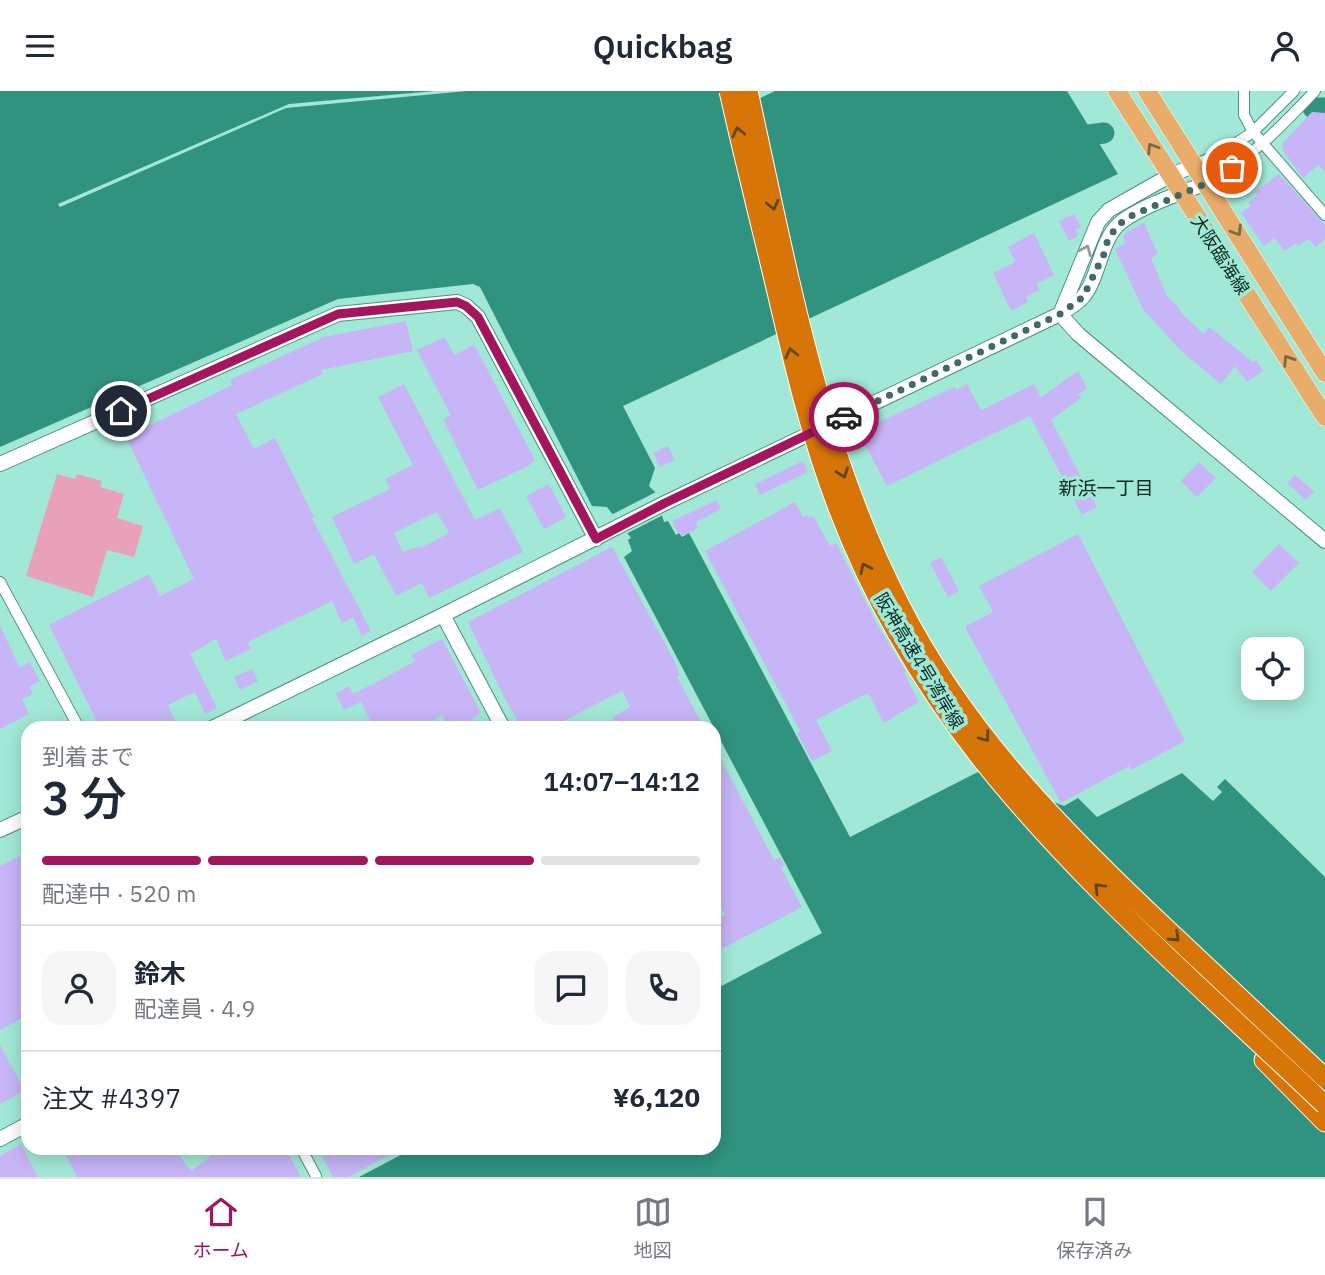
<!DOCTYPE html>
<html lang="ja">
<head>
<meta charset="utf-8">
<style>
	:root { --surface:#fff; --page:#f6f6f7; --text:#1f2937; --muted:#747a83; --line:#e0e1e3; --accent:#a3165d }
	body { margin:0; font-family:"IBM Plex Sans","Noto Sans JP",sans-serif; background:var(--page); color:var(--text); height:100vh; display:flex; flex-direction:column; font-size:26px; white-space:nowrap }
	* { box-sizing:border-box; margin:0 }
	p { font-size:23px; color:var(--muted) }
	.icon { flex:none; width:38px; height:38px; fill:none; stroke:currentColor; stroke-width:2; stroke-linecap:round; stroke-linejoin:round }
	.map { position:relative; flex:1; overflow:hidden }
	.drawer { position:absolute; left:21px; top:630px; width:700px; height:434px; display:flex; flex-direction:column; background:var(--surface); border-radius:21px; box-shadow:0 4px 18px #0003 }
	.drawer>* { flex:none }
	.tools { position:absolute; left:1241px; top:546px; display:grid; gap:14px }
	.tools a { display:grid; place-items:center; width:63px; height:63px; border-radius:14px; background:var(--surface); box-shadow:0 4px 18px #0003; font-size:35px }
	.pin { position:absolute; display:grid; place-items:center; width:60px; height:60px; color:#fff; margin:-30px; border:4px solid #fff; border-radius:50%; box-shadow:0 2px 7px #0007 }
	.courier { position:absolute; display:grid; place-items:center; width:70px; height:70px; margin:-35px; border:5px solid #a3165d; border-radius:50%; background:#fff; color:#222; box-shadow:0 2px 9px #0007 }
	.overview em { font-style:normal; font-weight:600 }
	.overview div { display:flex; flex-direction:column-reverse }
	.overview { display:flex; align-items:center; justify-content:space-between; height:119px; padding:0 21px }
	h1 { font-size:46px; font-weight:600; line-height:52px }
	.bar { display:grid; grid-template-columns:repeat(4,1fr); gap:10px 7px; align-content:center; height:84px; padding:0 21px }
	.bar i { height:9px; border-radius:5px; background:var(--line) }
	.bar .selected { background:var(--accent) }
	.bar p { grid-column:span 4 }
	.line { display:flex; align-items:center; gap:18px; padding:0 21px; border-top:2px solid var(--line) }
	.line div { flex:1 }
	.round { display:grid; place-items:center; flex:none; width:74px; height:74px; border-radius:21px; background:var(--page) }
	header { display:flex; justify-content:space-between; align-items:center; height:91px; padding:0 21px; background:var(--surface); font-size:32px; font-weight:600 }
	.tab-bar { display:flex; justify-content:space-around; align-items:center; height:98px; border-top:2px solid var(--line); background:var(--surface); font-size:19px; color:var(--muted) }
	.tab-bar a { display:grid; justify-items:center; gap:4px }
	.tab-bar .selected { color:var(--accent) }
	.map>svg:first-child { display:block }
	.green { fill:#e9a1ba }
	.water { fill:#30937f }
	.pier { fill:#a2e8d7 }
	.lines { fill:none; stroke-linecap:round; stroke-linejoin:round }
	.river { stroke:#30937f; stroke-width:21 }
	.building { fill:#c7b5f8; fill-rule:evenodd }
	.minor-casing { stroke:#4c9181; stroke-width:12 }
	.tertiary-casing { stroke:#4c9181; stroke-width:16 }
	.primary-casing { stroke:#fff; stroke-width:19 }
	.motorway-casing { stroke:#fff; stroke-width:21 }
	.minor { stroke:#fff; stroke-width:10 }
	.tertiary { stroke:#fff; stroke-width:14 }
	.primary { stroke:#e8ac6b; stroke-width:18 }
	.motorway { stroke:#d87509; stroke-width:19 }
	.motorway-bridge-casing { stroke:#fff; stroke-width:21; stroke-linecap:butt }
	.motorway-bridge { stroke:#d87509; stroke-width:19 }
	.oneway { stroke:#5c4718 }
	.oneway2 { stroke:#796a46 }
	.oneway3 { stroke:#919e9c }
	.done { stroke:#3f6b61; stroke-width:7; stroke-dasharray:0 12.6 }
	.route { stroke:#a3165d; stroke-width:9 }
	.labels { text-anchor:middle; stroke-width:7; stroke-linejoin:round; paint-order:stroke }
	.street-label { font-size:18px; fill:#0a2822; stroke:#a2e8d7 }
	.neighbourhood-label { font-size:19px; fill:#0a2822; stroke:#a2e8d7 }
</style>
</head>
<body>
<header><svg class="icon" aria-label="menu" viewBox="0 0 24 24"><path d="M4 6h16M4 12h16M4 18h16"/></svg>Quickbag<svg class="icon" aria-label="person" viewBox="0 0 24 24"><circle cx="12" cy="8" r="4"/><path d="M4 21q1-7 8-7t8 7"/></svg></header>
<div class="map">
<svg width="1325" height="1086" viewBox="0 0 1325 1086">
	<rect width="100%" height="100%" fill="#a2e8d7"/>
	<!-- green -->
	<path class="green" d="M57 383 75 388 77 383 102 390 100 396 124 403 117 427 143 435 134 466 107 459 93 506 26 485Z"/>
	<!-- water -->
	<path class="water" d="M0 0H749L750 12 775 0H1067L1118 83 623 315 655 377 649 395 655 401 664 431 668 430 676 444 679 442 682 446 689 442 850 746 978 681 1064 715 1078 707 1097 726 1182 682 1213 710 1222 701 1217 696 1225 688 1325 786V1086H359L414 1057H714V899L822 842 624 466 632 460 628 449 631 447 607 416 592 415 480 196 473 193 338 208 0 356Z"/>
	<!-- pier -->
	<path class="pier" d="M435 0H467L286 17 60 116 58 113 289 13Z
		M658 400 665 423 624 444 609 425Z"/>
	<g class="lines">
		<!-- river -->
		<path class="river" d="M1313 17H1325
			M1065 47 1104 42"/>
	</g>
	<!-- building -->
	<path class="building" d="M1312 21 1325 22V81L1318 74 1303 87 1283 60 1282 53Z
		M1279 83 1325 134V148L1316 156 1308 148 1298 155 1296 152 1284 160 1275 147 1264 155 1241 122 1251 115 1248 111 1257 105 1255 101Z
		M1074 123 1081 136 1075 139 1078 145 1069 150 1059 130Z
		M1144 132 1158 163 1151 167 1167 205 1181 219 1180 221 1204 243 1209 236 1253 271 1256 269 1263 280 1247 291 1235 275 1221 293 1181 260 1143 218 1115 158 1125 152 1123 146 1125 142Z
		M1034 142 1054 184 1037 193 1039 199 1026 206 1028 211 1011 220 993 182 1015 171 1008 156Z
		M406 230 413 260 321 279 323 283 236 323 254 358 275 347 314 426 312 427 371 540 362 545 353 526 342 532 332 510 248 551 251 558 226 570 216 548 190 563 217 617 205 623 195 601 168 614 176 632 165 637H100L49 534 149 483 160 505 194 488 126 346 232 294 230 289 324 246Z
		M445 246 454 264 473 254 476 257 535 369 528 375 478 399 443 328 451 325 417 259Z
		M1078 280 1087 297 1078 304 1081 307 1051 329 1097 416 1082 424 1030 325 887 395 862 348 866 337 955 296 956 299 967 293 981 319 1034 293 1041 306Z
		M404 293 475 429 500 417 523 461 429 507 422 492 396 505 374 463 354 473 332 426 390 398 385 388 413 374 378 306ZM437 421 449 442 420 457 419 455 403 461 394 442Z
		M668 355 675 369 660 376 653 362Z
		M803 370 808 381 760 404 755 393Z
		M1199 371 1216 387 1197 406 1181 390Z
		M1295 384 1314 400 1306 409 1287 392Z
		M549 393 566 426 544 438 526 405Z
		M717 409 721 418 696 431 698 437 682 445 680 441 678 442 672 430Z
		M795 411 803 426 807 424 809 427 813 425 830 455 836 452 878 535 906 581 904 582 919 611 884 632 868 602 816 629 832 660 812 670 797 642 800 640 705 460Z
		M1078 443 1185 650 1131 679 1129 675 1061 712 965 536 993 521 979 495Z
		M1279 453 1299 472 1271 500 1252 481Z
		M612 456 675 571 680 584 677 586 704 637H619L613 626 630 616 622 600 550 637H522L503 604 468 531Z
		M941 466 959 500 948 506 930 472Z
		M0 535 20 577 30 571 40 590 29 596 33 603 22 608 29 623 0 638Z
		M442 548 481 622 472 627 477 637H449L442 624 425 634 427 637H374L361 611 344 619 336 603 349 595 353 603 379 590 415 570 411 564Z
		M252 578 258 590 240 599 234 586Z
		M714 655 774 769 780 766 785 774 781 777 802 816 714 862V830L725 824 714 803Z
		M28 761V924L0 939V775Z
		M0 954 25 1000 0 1013Z
		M21 1053 38 1086H0V1065Z
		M74 1057H130L132 1062 141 1057H174L191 1080 211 1065 207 1057H285L301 1086H77L65 1062Z
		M318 1057H403L348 1086H333Z"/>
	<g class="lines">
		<defs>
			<path id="minor" d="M1244 0V24L1253 41 1325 124
				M1195 74 1224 60 1253 41 1294 0
				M1207 92C1252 66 1280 37 1315 0
				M0 491 79 637
				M301 1057 316 1085"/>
			<path id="tertiary" d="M1061 221 1098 131 1109 119 1169 85 1195 74
				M1060 223 1078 243 1325 450
				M0 373 338 223 457 211 466 215 478 226 596 448
				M443 524 503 637
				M212 637 443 524 665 412 1060 223C1067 218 1077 213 1082 207 1099 188 1100 151 1118 134 1136 117 1183 101 1207 92
				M0 739 28 726
				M0 1048 28 1033"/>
			<path id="primary" d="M1117 0 1325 326
				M1147 0 1325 282"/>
			<path id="motorway" d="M1264 969 1325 1031"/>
		</defs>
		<!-- minor casing -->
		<use href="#minor" class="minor-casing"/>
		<!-- tertiary casing -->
		<use href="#tertiary" class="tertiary-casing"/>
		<!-- primary casing -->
		<use href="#primary" class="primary-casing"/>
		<!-- motorway casing -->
		<use href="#motorway" class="motorway-casing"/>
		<!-- minor -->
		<use href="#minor" class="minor"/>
		<!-- tertiary -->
		<use href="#tertiary" class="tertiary"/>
		<!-- primary -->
		<use href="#primary" class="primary"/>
		<!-- motorway -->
		<use href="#motorway" class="motorway"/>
		<defs>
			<path id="motorway-bridge" d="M729 0C744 67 761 134 777 201 794 274 811 347 838 417 871 504 921 591 979 665 1080 793 1207 901 1325 1014
				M748 0C787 175 817 353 900 514 966 644 1069 747 1174 845 1224 892 1275 940 1325 987"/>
		</defs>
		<!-- motorway-bridge casing -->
		<use href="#motorway-bridge" class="motorway-bridge-casing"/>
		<!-- motorway-bridge -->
		<use href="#motorway-bridge" class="motorway-bridge"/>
	</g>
	<!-- one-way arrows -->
	<defs><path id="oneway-chevron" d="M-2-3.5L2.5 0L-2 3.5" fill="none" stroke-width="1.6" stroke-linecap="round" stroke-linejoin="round" transform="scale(1.75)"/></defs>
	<g class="oneway">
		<use href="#oneway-chevron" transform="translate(738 41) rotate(-103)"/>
		<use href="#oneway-chevron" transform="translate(773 114) rotate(77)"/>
		<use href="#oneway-chevron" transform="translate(791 262) rotate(-103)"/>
		<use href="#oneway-chevron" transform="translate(843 382) rotate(70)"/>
		<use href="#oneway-chevron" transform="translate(865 477) rotate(-116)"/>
		<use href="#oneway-chevron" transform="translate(985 646) rotate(53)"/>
		<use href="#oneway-chevron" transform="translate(1099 797) rotate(-135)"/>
		<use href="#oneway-chevron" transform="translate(1175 846) rotate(43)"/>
	</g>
	<g class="oneway2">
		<use href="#oneway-chevron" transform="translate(1152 57) rotate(-122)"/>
		<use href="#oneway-chevron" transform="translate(1237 140) rotate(58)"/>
		<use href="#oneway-chevron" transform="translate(1288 269) rotate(-123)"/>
	</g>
	<use class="oneway3" href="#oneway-chevron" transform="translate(1086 159) rotate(-67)"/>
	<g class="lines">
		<!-- done -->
		<path class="done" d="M844 326 1060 223 1083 206 1104 163 1108 148 1118 134 1133 124 1207 92 1232 77"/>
		<!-- route -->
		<path class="route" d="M121 320 338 223 457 211 466 215 478 226 596 448 665 412 844 326"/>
	</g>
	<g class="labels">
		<!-- street labels -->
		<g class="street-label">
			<text transform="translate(1220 164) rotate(57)" y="6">大阪臨海線</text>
			<text transform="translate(919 570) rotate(59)" y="6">阪神高速4号湾岸線</text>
		</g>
		<!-- neighbourhood labels -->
		<g class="neighbourhood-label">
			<text x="1106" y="404">新浜一丁目</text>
		</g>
	</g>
</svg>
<div class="tools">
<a><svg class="icon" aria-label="locate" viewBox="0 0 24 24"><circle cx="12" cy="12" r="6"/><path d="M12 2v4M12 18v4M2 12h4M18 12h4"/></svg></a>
</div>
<div class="pin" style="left:1232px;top:77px;background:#ea580c"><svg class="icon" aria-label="bag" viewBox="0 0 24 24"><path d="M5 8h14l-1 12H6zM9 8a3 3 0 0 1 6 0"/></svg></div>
<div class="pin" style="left:121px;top:320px;background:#1f2937"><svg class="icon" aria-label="home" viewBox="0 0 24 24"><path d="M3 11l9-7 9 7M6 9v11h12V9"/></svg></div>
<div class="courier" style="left:844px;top:326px"><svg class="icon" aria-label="car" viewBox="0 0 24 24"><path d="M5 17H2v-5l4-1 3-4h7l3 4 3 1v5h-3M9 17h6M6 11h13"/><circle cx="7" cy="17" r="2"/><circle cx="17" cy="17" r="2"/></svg></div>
<section class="drawer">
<div class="overview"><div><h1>3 分</h1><p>到着まで</p></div><em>14:07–14:12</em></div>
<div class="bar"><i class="selected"></i><i class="selected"></i><i class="selected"></i><i></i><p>配達中 · 520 m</p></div>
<div class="line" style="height:126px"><a class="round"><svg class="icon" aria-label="person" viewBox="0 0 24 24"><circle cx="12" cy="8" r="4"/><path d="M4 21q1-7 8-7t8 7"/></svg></a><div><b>鈴木</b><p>配達員 · 4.9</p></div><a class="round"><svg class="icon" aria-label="chat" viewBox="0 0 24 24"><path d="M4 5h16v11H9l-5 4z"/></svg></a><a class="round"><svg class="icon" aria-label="phone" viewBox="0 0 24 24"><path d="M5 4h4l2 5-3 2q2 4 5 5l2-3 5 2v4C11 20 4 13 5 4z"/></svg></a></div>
<div class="line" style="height:91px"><div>注文 #4397</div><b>¥6,120</b></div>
</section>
</div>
<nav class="tab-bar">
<a class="selected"><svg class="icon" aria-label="home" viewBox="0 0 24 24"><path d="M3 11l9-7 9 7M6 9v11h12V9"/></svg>ホーム</a>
<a><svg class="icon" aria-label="map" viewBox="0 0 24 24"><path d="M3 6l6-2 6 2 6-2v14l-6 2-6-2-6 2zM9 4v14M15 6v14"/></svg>地図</a>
<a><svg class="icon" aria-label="saved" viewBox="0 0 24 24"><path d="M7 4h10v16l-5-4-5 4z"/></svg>保存済み</a>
</nav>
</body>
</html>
